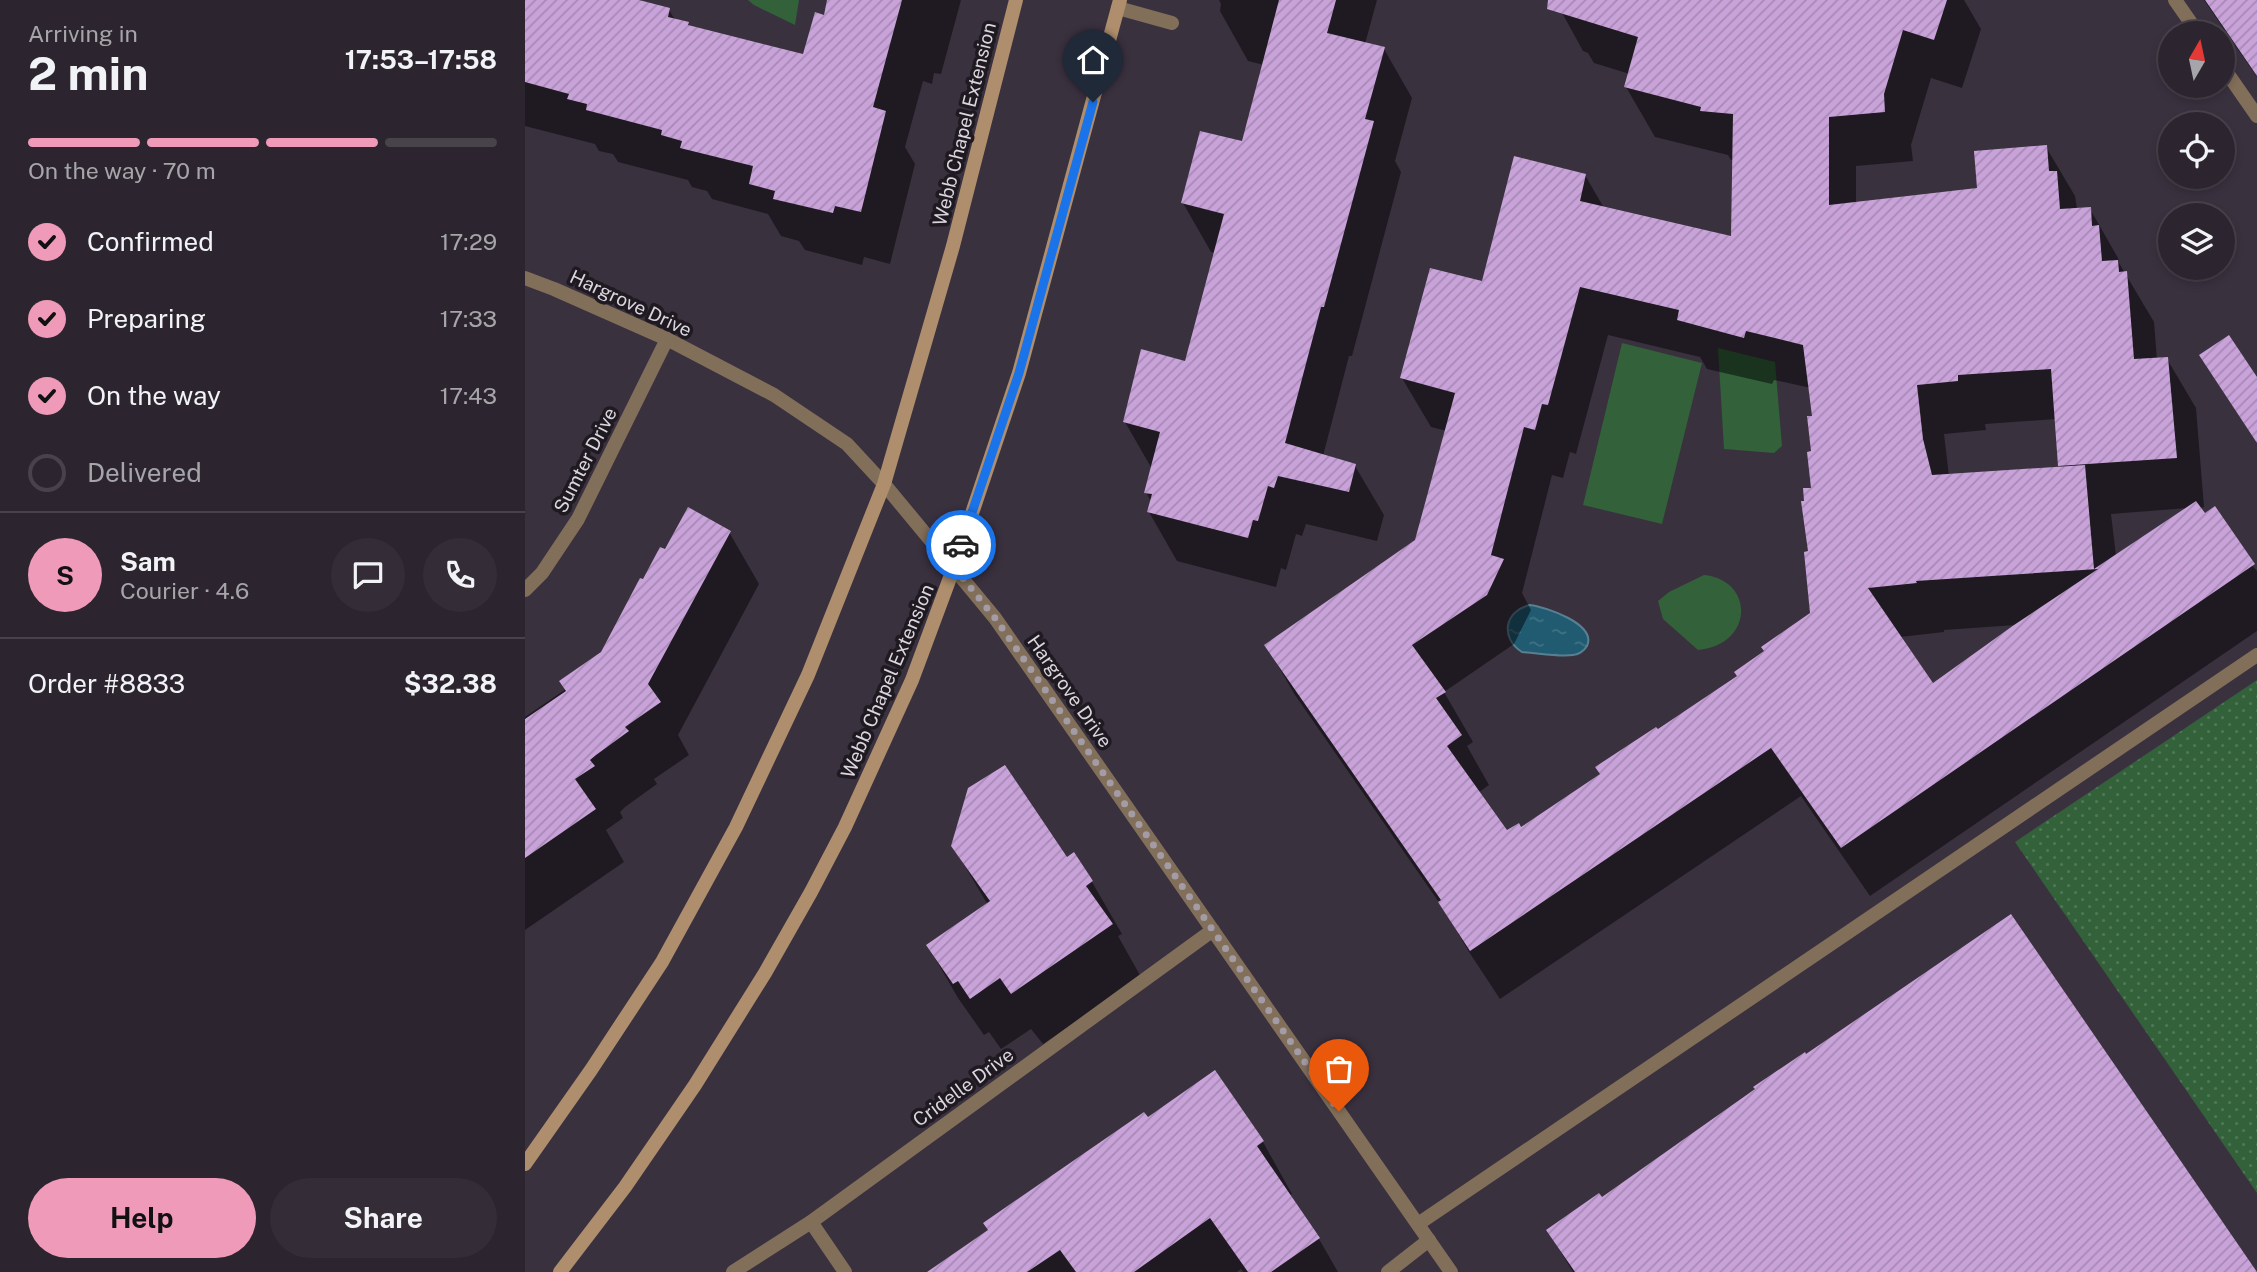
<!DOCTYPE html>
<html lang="en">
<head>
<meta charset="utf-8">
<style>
	:root { --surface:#2c252f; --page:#342d37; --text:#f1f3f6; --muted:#a6a5aa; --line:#48424b; --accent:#ef9ab8 }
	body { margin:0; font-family:"Public Sans",sans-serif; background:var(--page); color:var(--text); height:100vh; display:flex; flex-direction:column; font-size:26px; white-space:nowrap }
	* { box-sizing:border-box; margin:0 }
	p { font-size:23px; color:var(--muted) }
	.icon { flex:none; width:38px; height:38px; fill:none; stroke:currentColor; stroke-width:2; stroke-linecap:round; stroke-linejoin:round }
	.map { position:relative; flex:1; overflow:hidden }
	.side { display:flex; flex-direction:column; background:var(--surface); width:525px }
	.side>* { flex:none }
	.needle { width:46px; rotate:9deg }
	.controls { position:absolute; left:1633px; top:21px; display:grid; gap:14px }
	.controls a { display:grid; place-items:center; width:77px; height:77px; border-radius:50%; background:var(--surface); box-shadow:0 4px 10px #0003,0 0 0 2px var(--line); font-size:35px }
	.pin { position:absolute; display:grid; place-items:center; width:60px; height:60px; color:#fff; margin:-72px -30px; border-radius:50% 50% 50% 0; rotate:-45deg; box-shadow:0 0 7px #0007 }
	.pin .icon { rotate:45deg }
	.courier { position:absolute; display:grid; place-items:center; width:70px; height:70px; margin:-35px; border:5px solid #1a73e8; border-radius:50%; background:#fff; color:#222; box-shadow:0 2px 9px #0007 }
	.overview em { font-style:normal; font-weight:700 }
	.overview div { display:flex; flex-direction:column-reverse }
	.overview { display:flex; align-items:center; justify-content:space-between; height:119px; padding:0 28px }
	h1 { font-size:46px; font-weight:700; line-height:52px }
	.bar { display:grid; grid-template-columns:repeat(4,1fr); gap:10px 7px; align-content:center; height:84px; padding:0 28px }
	.bar i { height:9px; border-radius:5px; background:var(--line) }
	.bar .current { background:var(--accent) }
	.bar p { grid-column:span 4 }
	.line { display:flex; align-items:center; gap:18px; padding:0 28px; border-top:2px solid var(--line) }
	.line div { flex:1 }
	.round { display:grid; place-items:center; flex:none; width:74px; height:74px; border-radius:37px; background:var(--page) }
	ol { padding:0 28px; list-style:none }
	li { display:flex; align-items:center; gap:21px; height:77px }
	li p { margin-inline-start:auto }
	li .icon { padding:7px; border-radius:50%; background:var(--accent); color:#111; stroke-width:4 }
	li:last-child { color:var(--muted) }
	li i { width:38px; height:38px; border:4px solid var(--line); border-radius:50% }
	.action { display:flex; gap:14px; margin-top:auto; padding:14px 28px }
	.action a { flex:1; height:80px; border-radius:42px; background:var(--accent); color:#111; font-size:28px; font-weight:700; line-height:80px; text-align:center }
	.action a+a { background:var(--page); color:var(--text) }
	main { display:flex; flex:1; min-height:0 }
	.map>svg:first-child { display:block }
	.grass { fill:url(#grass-dots) }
	.green { fill:#32613a }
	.water { fill:url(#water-ripples); stroke:#588092; stroke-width:2 }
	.shadow { fill:#0007; fill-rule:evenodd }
	.building { fill:url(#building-hatch); fill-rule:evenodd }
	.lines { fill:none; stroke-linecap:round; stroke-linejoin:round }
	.lane { stroke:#826f5a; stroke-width:14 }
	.street { stroke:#826f5a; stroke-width:14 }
	.secondary { stroke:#ae8e6d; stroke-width:14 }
	.done { stroke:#a39ca6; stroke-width:7; stroke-dasharray:0 12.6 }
	.route { stroke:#1a73e8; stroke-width:9 }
	.labels { text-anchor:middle; stroke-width:7; stroke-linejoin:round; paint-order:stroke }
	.street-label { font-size:19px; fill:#dbd5de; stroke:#1f1a21 }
</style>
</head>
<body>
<main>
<section class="side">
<div class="overview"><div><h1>2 min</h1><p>Arriving in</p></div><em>17:53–17:58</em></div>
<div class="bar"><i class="current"></i><i class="current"></i><i class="current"></i><i></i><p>On the way · 70 m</p></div>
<ol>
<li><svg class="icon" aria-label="check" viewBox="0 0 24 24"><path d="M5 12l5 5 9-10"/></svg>Confirmed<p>17:29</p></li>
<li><svg class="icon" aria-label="check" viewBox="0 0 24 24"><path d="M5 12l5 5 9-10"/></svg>Preparing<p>17:33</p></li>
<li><svg class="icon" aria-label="check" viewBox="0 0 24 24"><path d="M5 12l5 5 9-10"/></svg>On the way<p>17:43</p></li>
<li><i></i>Delivered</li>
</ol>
<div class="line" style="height:126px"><b class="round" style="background:var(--accent);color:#111">S</b><div><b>Sam</b><p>Courier · 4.6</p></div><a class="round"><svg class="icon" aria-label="chat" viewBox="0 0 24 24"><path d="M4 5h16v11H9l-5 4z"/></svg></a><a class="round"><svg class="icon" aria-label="phone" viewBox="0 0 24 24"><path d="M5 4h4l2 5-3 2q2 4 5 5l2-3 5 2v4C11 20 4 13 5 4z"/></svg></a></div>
<div class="line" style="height:91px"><div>Order #8833</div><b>$32.38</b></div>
<div class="action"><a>Help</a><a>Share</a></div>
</section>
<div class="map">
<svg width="1732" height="1272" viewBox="0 0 1732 1272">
	<defs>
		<pattern id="grass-dots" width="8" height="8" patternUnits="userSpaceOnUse" patternTransform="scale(1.75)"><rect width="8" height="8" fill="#32613a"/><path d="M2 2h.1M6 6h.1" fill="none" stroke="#4f7756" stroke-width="1.8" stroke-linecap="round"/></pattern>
		<pattern id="water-ripples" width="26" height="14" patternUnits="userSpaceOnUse" patternTransform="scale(1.75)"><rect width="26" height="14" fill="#205b72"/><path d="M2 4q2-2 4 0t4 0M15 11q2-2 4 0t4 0" fill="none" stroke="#407286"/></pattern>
		<pattern id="building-hatch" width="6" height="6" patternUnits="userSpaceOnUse" patternTransform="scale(1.75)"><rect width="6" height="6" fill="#c8a2d9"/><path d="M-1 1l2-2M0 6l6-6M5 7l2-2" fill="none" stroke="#a68ab4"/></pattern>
	</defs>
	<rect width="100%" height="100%" fill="#3a313f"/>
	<!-- grass -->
	<path class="grass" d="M1732 680V1193L1490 842Z"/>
	<!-- green -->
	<path class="green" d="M223 0H274L270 25 229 5Z
		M1097 343 1177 363 1137 524 1058 505Z
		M1193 348 1250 362 1257 446 1249 453 1199 449Z
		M1179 575C1230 580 1229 645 1173 650L1138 619 1133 601 1144 592Z"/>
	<!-- water -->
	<path class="water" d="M1005 605C1021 607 1072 624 1062 646 1059 651 1053 655 1048 655 1032 657 1014 653 997 652 975 638 979 611 1005 605Z"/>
	<!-- shadow -->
	<path class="shadow" d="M0 0H107L144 10 150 20 163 23 165 28 279 56 300 17 304 0H436L416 74 409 73 407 84 398 81 380 147 390 164 365 264 339 257 337 265 280 250 274 241 256 236 243 214 187 199 182 191 167 187 163 180 93 162 88 154 74 151 70 144 0 126Z
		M694 0H852L840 44 859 49 887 98 870 161 876 172 827 356H824L798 456 830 466 859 515 852 541 781 524 777 536 771 534 761 570 756 568 751 587 652 561 624 512 626 502 621 492 627 469 600 422 662 363 690 253 686 252 658 203 718 143 739 65 723 61 695 11 696 4Z
		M1030 0H1439L1456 29 1437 88 1406 78 1386 145 1388 161 1331 166V204L1454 190 1521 147 1550 196 1552 209H1565L1593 258 1594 263 1629 322 1632 360 1642 359 1671 408 1679 507 1674 508 1732 571V631L1345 896 1276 796 975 999 944 952 920 911 770 695 741 645 892 541 922 431 906 427 877 378 958 283 1060 175 1079 208 1208 239 1209 160H1206L1203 155 1130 137 1101 87 1105 74 1069 63 1063 53 1058 51ZM1083 335 1175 357 1182 369 1247 384 1249 380 1286 388 1289 417 1285 553 1287 613 1214 677 1132 732 1077 775 995 829 982 833 953 793 964 785 942 746 948 742 919 692 989 644 1006 610 997 593 1027 475 1038 478 1045 452 1051 454ZM1531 419 1536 468 1424 476 1419 434 1461 430 1460 424ZM1663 508 1591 556 1586 514ZM1491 625 1408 685 1375 637 1419 632V630Z
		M1679 0H1732V77Z
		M204 532 234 584 153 735 164 755 129 779 132 784 100 807 95 812 98 818 81 830 99 862 0 930V717L41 689 77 654 118 582 141 552Z
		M428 846 541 860 567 882 597 934 593 936 616 977 518 1044 506 1029 476 1049 464 1032 459 1035 433 998 403 946 463 905Z
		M623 1120 738 1142 767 1194 764 1196 794 1239 813 1272H718L716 1269 712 1272H406Z
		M1076 1199 1730 1272H1048L1023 1231Z"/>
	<!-- building -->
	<path class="building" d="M0 0H114L145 8 143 17 164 22 163 25 278 54 290 12 299 15 302 0H377L348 107 361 111 336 212 310 206 308 213 248 199 250 191 224 184 228 166 155 148 157 141 136 135 137 130 61 110 62 104 42 99 44 94 0 82Z
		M754 0H811L802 33 860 47 840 119 849 121 799 307H796L760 443 831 464 824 492 753 476 749 488 743 486 733 521 728 520 723 538 622 512 627 494 619 493 635 432 598 422 616 349 660 361 699 214 656 203 675 131 717 141Z
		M1023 0H1422L1409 40 1378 30 1359 94 1360 112 1304 117V205L1452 188 1449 151 1522 145 1524 171H1532L1535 209 1566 207 1567 226 1574 225 1577 261 1593 260 1594 272 1602 271 1609 359 1643 357 1652 458 1533 466 1526 369 1433 375V381L1392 385 1398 439 1407 475 1560 465 1569 569 1671 501 1680 513 1690 506 1730 564 1316 848 1246 748 945 951 913 902 916 900 739 645 890 540 930 393 875 378 905 268 957 281 989 156 1061 174 1055 201 1206 236 1208 114 1175 111 1176 107 1099 87 1113 37 1022 9ZM1055 287 1154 310 1152 320 1219 338 1221 331 1278 345 1287 416H1282L1286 451 1282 452 1286 488H1278L1279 501H1276L1283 551 1279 552 1285 613 1236 647 1239 651 1209 672 1212 676 1133 729 1131 727 1070 767 1075 774 996 827 994 823 982 830 922 746 937 735 911 698 921 692 887 645 962 595 979 559 966 555 999 427 1010 430 1017 404 1023 405ZM1573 569 1489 625 1408 683 1343 588 1392 583 1391 581Z
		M1680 0H1732V76Z
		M1704 335 1732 377V443L1674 355Z
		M163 507 206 531 123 684 136 702 100 727 104 731 71 755 65 760 70 766 50 779 71 809 0 858V719L41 691 34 681 76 652 115 578 118 579 135 547 140 549Z
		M480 765 542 857 549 852 568 881 561 886 588 924 486 994 475 978 445 999 433 981 428 984 401 945 465 901 426 846 443 788Z
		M1486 914 1732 1272H1050L1021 1230 1074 1193 1077 1197 1230 1089 1228 1087 1280 1052 1281 1054Z
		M690 1070 739 1141 732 1146 795 1238 746 1272H723L685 1218 609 1272H551L535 1250 502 1272H402L463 1230 458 1223 619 1112 623 1117Z"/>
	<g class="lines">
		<!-- lane -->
		<path class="lane" d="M1650 0 1673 33
			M593 8 647 23
			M1698 67 1732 116
			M286 1222 320 1272
			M893 1224 1732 655
			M863 1272 904 1240"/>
		<!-- street -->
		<path class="street" d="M0 278 29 289 142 339 249 395 322 444 359 484 470 618 926 1272
			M0 590 17 573 53 519 142 339
			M208 1272 286 1222 688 930"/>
		<!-- secondary -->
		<path class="secondary" d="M0 1164 66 1070 137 962 211 827 283 675 359 484 428 246 491 0
			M35 1272 100 1187 170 1085 240 973 286 892 320 827 387 680 429 567 494 373 595 0"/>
	</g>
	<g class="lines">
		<!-- done -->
		<path class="done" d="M436 545 429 567 470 618 814 1111"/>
		<!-- route -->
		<path class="route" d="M436 545 494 373 568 102"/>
	</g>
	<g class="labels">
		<!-- street labels -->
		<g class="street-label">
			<text transform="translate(439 124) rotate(-76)" y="7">Webb Chapel Extension</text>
			<text transform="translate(106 303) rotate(25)" y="7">Hargrove Drive</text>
			<text transform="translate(60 460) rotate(-63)" y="7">Sumter Drive</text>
			<text transform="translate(362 681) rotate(-67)" y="7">Webb Chapel Extension</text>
			<text transform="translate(545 691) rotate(55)" y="7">Hargrove Drive</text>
			<text transform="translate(438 1087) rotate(-36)" y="7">Cridelle Drive</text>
		</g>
	</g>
</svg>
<div class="controls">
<a><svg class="needle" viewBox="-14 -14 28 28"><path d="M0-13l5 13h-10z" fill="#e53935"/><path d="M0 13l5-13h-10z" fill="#a6a5aa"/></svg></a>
<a><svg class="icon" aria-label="locate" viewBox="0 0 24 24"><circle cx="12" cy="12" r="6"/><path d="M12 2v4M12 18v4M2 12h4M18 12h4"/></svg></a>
<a><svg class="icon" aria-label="layers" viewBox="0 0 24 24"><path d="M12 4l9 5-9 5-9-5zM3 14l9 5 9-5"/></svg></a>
</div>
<div class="pin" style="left:814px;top:1111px;background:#ea580c"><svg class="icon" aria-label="bag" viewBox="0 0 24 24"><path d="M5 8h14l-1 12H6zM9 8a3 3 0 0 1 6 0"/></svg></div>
<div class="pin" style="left:568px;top:102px;background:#1f2937"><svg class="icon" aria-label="home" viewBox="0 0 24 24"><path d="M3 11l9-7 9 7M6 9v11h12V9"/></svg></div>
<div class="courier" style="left:436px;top:545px"><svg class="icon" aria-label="car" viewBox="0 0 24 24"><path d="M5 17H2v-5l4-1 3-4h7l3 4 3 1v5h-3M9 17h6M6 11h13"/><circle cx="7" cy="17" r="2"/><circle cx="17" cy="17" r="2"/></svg></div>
</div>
</main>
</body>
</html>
